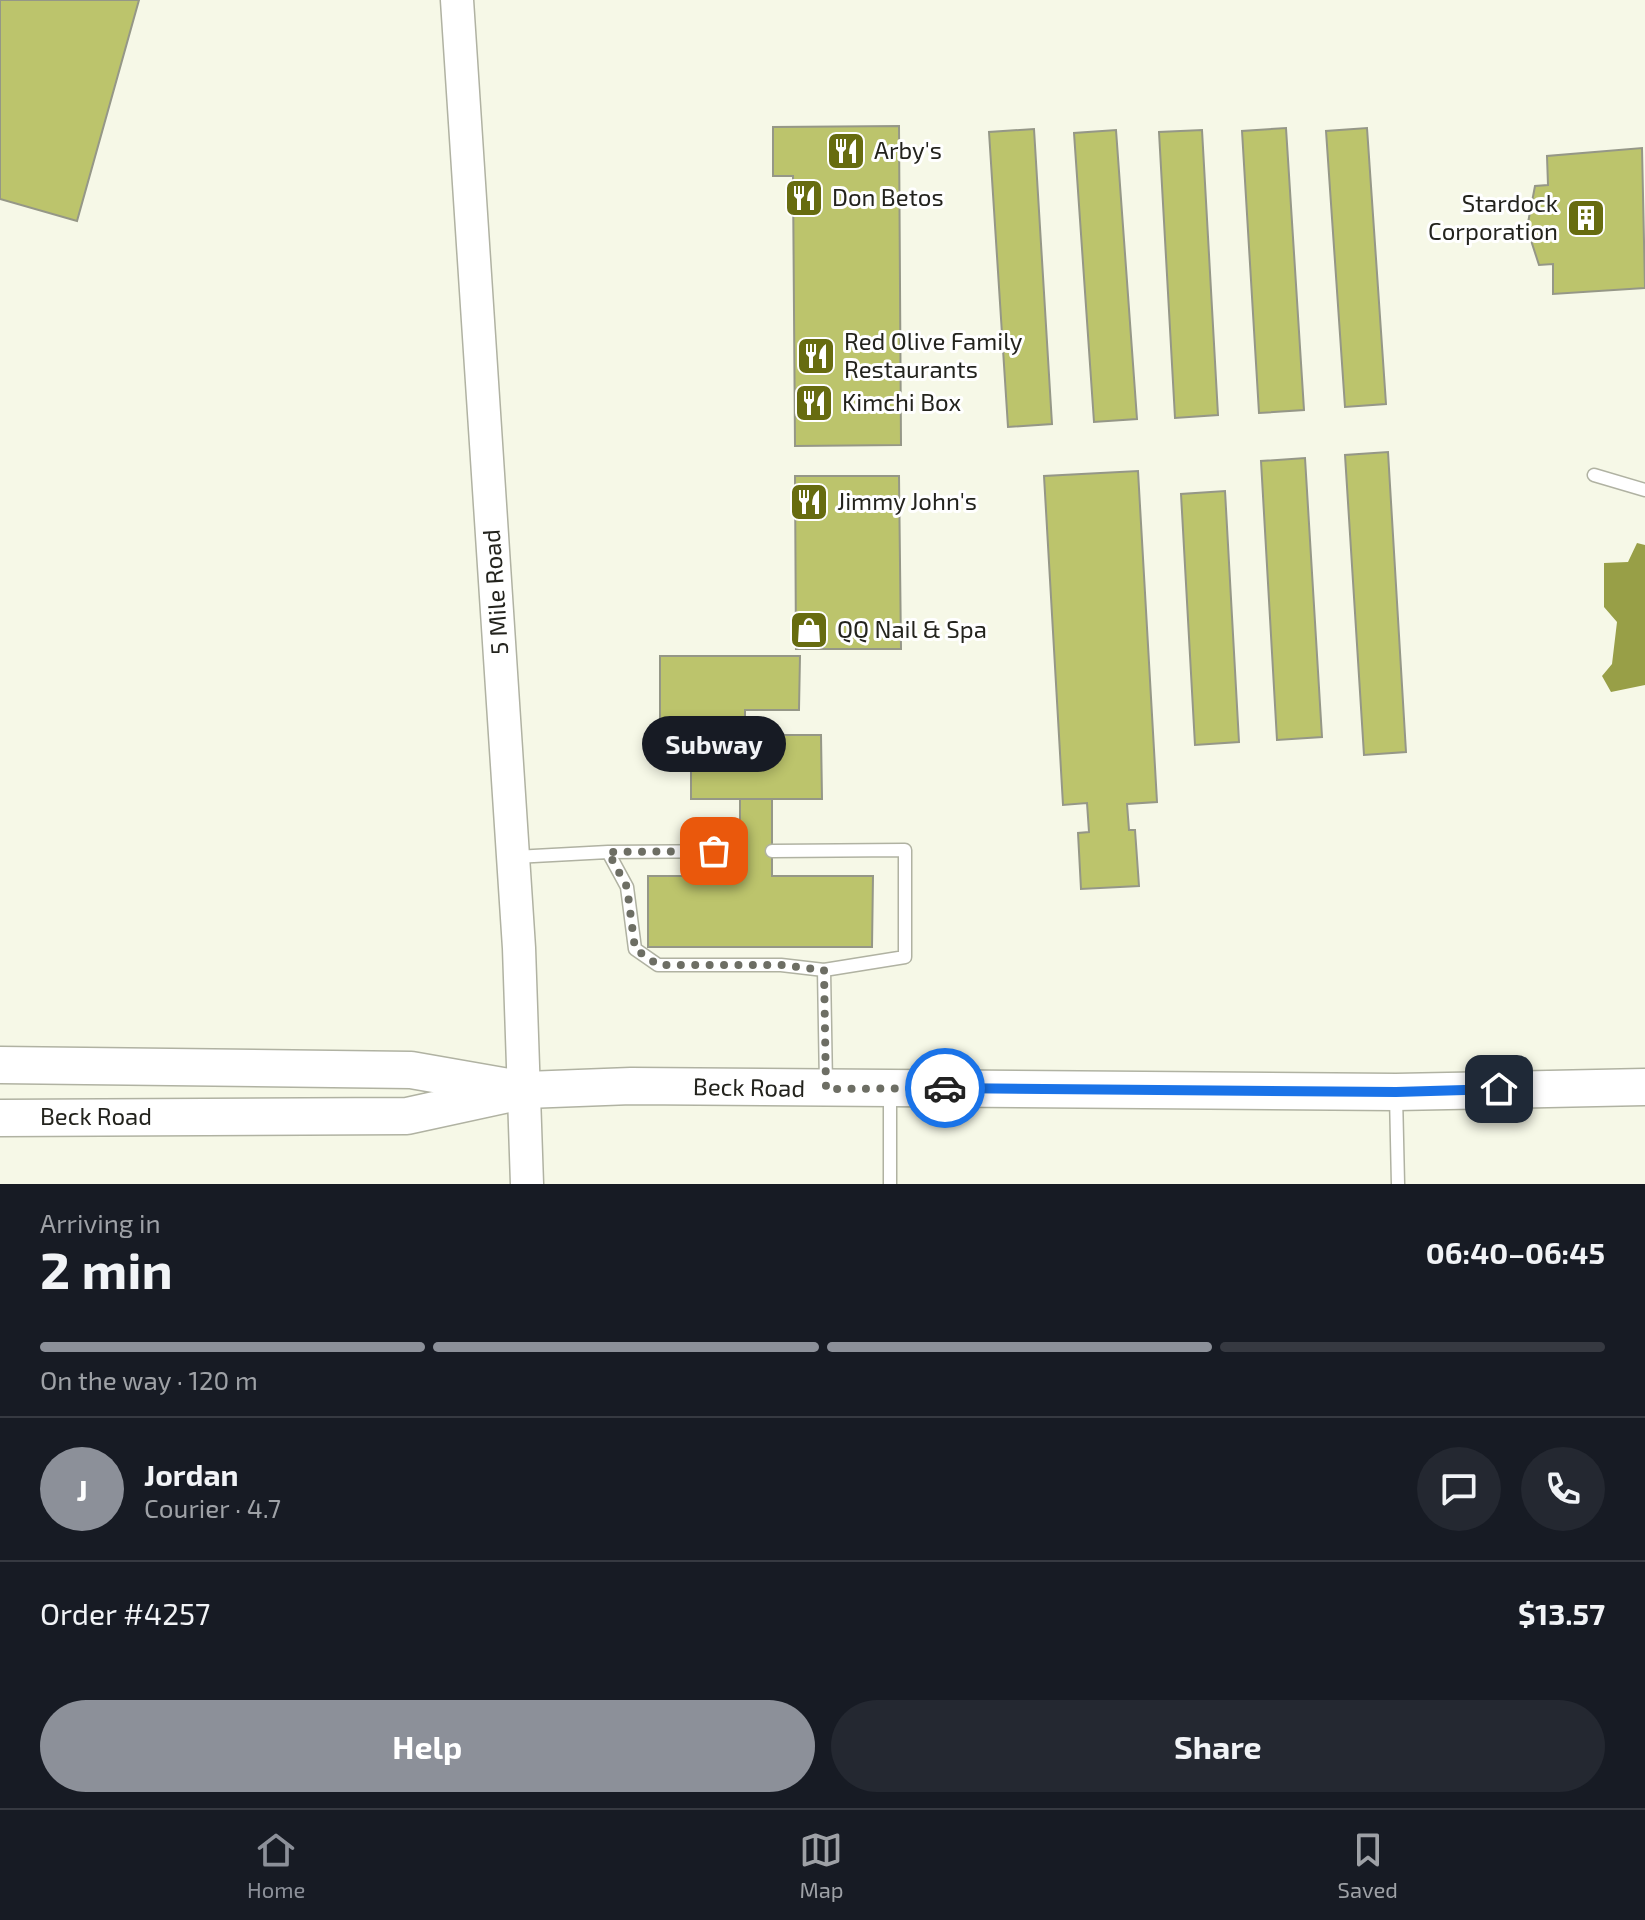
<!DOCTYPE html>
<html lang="en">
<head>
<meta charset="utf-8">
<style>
	:root { --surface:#171b24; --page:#242831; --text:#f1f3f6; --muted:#9ea1a6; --line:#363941; --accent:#8c9099 }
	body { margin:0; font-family:"Exo 2",sans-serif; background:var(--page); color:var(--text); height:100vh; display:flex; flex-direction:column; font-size:30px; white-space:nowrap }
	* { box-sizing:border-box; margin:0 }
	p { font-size:26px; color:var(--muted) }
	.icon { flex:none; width:44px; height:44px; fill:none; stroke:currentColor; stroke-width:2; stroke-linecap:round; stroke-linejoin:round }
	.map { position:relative; height:1184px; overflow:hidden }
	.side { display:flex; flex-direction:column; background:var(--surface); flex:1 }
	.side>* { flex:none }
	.pin { position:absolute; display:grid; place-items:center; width:68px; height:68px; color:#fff; margin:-34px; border-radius:16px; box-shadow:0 4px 12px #0006 }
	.courier { position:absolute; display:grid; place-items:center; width:80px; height:80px; margin:-40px; border:6px solid #1a73e8; border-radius:50%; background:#fff; color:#222; box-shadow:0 2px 10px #0007 }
	.bubble { position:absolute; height:56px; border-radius:28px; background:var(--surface); box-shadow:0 4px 12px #0003; font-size:26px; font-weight:700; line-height:56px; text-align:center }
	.summary em { font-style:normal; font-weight:700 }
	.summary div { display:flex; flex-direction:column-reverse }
	.summary { display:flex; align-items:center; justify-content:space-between; height:136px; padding:0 40px }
	h1 { font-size:52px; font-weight:700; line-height:60px }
	.bar { display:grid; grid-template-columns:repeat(4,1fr); gap:12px 8px; align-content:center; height:96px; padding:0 40px }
	.bar i { height:10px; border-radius:6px; background:var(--line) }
	.bar .current { background:var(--accent) }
	.bar p { grid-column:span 4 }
	.line { display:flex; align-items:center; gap:20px; padding:0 40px; border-top:2px solid var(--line) }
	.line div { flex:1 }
	.round { display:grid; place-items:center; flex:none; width:84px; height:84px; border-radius:42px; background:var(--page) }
	.action { display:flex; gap:16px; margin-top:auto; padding:16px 40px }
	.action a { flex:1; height:92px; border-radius:48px; background:var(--accent); color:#fff; font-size:32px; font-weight:700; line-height:92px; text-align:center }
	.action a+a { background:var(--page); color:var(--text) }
	.dock { display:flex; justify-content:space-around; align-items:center; height:112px; border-top:2px solid var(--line); background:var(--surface); font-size:22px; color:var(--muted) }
	.dock a { display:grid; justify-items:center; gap:4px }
	.dock .current { color:var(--accent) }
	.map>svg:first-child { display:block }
	.water { fill:#989f47 }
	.building { fill:#bcc46c; stroke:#959787; stroke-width:2 }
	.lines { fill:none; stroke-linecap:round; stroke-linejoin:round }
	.service-casing { stroke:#b0b2a2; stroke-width:15 }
	.tertiary-casing { stroke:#b0b2a2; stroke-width:35 }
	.secondary-casing { stroke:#b0b2a2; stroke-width:39 }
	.service { stroke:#fff; stroke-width:12 }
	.tertiary { stroke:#fff; stroke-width:32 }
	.secondary { stroke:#fff; stroke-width:36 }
	.done { stroke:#6d6e64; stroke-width:8; stroke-dasharray:0 14.4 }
	.route { stroke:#1a73e8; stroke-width:10 }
	.labels { text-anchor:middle; stroke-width:6; stroke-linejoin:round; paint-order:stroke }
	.poi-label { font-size:24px; fill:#23231d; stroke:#fff; text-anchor:start }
	.street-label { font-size:24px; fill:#23231d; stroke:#fff }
</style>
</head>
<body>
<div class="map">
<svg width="1645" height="1184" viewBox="0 0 1645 1184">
	<rect width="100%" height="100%" fill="#f6f8e7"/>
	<!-- water -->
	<path class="water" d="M1637 543 1645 545V685L1611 692 1602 676 1612 664 1617 622 1604 607V563L1628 562Z"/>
	<!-- building -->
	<path class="building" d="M0 0H139L77 221 0 199Z
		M899 126 901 445 795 446 793 176H773V127Z
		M1286 128 1304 410 1259 413 1242 131Z
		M1367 128 1386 404 1345 407 1326 131Z
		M1034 129 1052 424 1008 427 989 132Z
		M1116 130 1137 419 1094 422 1074 133Z
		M1202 130 1218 415 1175 418 1159 132Z
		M1642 148 1645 288 1553 294V264L1539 265 1527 228 1535 186 1548 185 1547 156Z
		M1388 452 1406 752 1364 755 1345 455Z
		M1305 458 1322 737 1277 740 1261 461Z
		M1138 471 1157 802 1127 804 1129 830H1135L1139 886 1081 889 1078 833 1089 832 1087 803 1063 805 1044 476Z
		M795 476H899L901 649H796Z
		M1225 491 1239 742 1195 745 1181 494Z
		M660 656H800L799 710H745V735H821L822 799H691V743L660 744Z
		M740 799H772V876H873L872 947H648V876H740Z"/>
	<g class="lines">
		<defs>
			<path id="service" d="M1594 475 1645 490
				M772 851 905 850V957L824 970
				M608 852 740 851
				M515 857 608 852 627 887 635 949 658 965H781L824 970 826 1085
				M890 1091V1184
				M1396 1095 1398 1184"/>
			<path id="tertiary" d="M457 0 519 948 527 1184"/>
			<path id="secondary" d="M0 1065 411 1070 509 1087
				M0 1118 407 1116 526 1090 631 1086 1396 1092 1645 1087"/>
		</defs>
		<!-- service casing -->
		<use href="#service" class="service-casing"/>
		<!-- tertiary casing -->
		<use href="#tertiary" class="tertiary-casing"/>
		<!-- secondary casing -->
		<use href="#secondary" class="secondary-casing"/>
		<!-- service -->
		<use href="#service" class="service"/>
		<!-- tertiary -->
		<use href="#tertiary" class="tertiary"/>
		<!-- secondary -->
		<use href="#secondary" class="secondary"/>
	</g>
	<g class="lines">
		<!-- done -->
		<path class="done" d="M714 851 608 852 627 887 635 949 658 965H781L824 970 826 1089 945 1088"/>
		<!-- route -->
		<path class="route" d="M945 1088 1396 1092 1499 1089"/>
	</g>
	<!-- icons -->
	<defs>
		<symbol id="restaurant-square" viewBox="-11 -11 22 22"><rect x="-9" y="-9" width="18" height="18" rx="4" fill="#676c10" stroke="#fff"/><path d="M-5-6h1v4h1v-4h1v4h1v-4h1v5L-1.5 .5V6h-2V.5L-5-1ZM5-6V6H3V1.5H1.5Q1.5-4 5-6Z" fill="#fff"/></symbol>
		<symbol id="building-square" viewBox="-11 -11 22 22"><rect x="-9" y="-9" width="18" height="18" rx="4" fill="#676c10" stroke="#fff"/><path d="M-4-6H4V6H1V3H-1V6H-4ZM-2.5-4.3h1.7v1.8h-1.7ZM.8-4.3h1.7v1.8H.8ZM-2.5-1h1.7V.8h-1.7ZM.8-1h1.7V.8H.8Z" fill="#fff"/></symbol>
		<symbol id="shop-square" viewBox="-11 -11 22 22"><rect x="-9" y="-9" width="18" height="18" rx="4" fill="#676c10" stroke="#fff"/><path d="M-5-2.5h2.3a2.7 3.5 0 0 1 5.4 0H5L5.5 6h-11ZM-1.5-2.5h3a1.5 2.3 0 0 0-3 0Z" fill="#fff"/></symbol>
	</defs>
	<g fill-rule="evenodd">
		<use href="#restaurant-square" x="824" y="129" width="44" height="44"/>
		<use href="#restaurant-square" x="782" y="176" width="44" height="44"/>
		<use href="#building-square" x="1564" y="196" width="44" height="44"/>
		<use href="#restaurant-square" x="794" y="334" width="44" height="44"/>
		<use href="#restaurant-square" x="792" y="381" width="44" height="44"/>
		<use href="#restaurant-square" x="787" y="480" width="44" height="44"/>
		<use href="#shop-square" x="787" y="608" width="44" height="44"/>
	</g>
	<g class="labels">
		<!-- poi labels -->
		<g class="poi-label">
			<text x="874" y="159">Arby's</text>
			<text x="832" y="206">Don Betos</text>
			<text x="1558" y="212" text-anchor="end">Stardock<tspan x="1558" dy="28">Corporation</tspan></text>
			<text x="844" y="350">Red Olive Family<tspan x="844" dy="28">Restaurants</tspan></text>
			<text x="842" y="411">Kimchi Box</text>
			<text x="837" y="510">Jimmy John's</text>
			<text x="837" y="638">QQ Nail &amp; Spa</text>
		</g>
		<!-- street labels -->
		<g class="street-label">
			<text transform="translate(496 592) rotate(-94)" y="8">5 Mile Road</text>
			<text transform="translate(749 1088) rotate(1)" y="8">Beck Road</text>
			<text x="96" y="1125">Beck Road</text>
		</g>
	</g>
</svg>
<div class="pin" style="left:714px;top:851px;background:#ea580c"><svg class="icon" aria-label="bag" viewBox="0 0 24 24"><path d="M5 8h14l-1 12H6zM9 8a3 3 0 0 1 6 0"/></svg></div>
<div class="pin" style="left:1499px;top:1089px;background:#1f2937"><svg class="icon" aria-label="home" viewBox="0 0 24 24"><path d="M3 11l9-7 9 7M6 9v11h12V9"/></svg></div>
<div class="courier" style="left:945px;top:1088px"><svg class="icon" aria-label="car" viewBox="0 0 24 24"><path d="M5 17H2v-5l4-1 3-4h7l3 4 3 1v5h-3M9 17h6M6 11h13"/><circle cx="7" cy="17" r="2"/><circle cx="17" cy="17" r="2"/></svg></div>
<div class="bubble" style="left:642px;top:716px;width:144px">Subway</div>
</div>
<section class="side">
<div class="summary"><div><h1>2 min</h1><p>Arriving in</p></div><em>06:40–06:45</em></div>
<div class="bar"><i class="current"></i><i class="current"></i><i class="current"></i><i></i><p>On the way · 120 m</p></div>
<div class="line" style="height:144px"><b class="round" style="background:var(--accent);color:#fff">J</b><div><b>Jordan</b><p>Courier · 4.7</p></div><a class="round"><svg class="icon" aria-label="chat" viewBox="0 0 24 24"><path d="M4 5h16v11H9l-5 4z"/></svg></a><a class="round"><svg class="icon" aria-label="phone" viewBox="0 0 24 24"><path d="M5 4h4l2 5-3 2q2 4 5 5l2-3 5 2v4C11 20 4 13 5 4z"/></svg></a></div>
<div class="line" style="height:104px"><div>Order #4257</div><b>$13.57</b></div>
<div class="action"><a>Help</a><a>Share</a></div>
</section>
<nav class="dock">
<a class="current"><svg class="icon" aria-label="home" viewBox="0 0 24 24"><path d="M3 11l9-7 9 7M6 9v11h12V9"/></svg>Home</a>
<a><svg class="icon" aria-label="map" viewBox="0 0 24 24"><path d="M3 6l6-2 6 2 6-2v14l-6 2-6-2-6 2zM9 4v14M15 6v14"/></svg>Map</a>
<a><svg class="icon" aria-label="saved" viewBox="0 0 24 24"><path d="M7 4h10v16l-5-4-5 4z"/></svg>Saved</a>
</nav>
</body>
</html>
